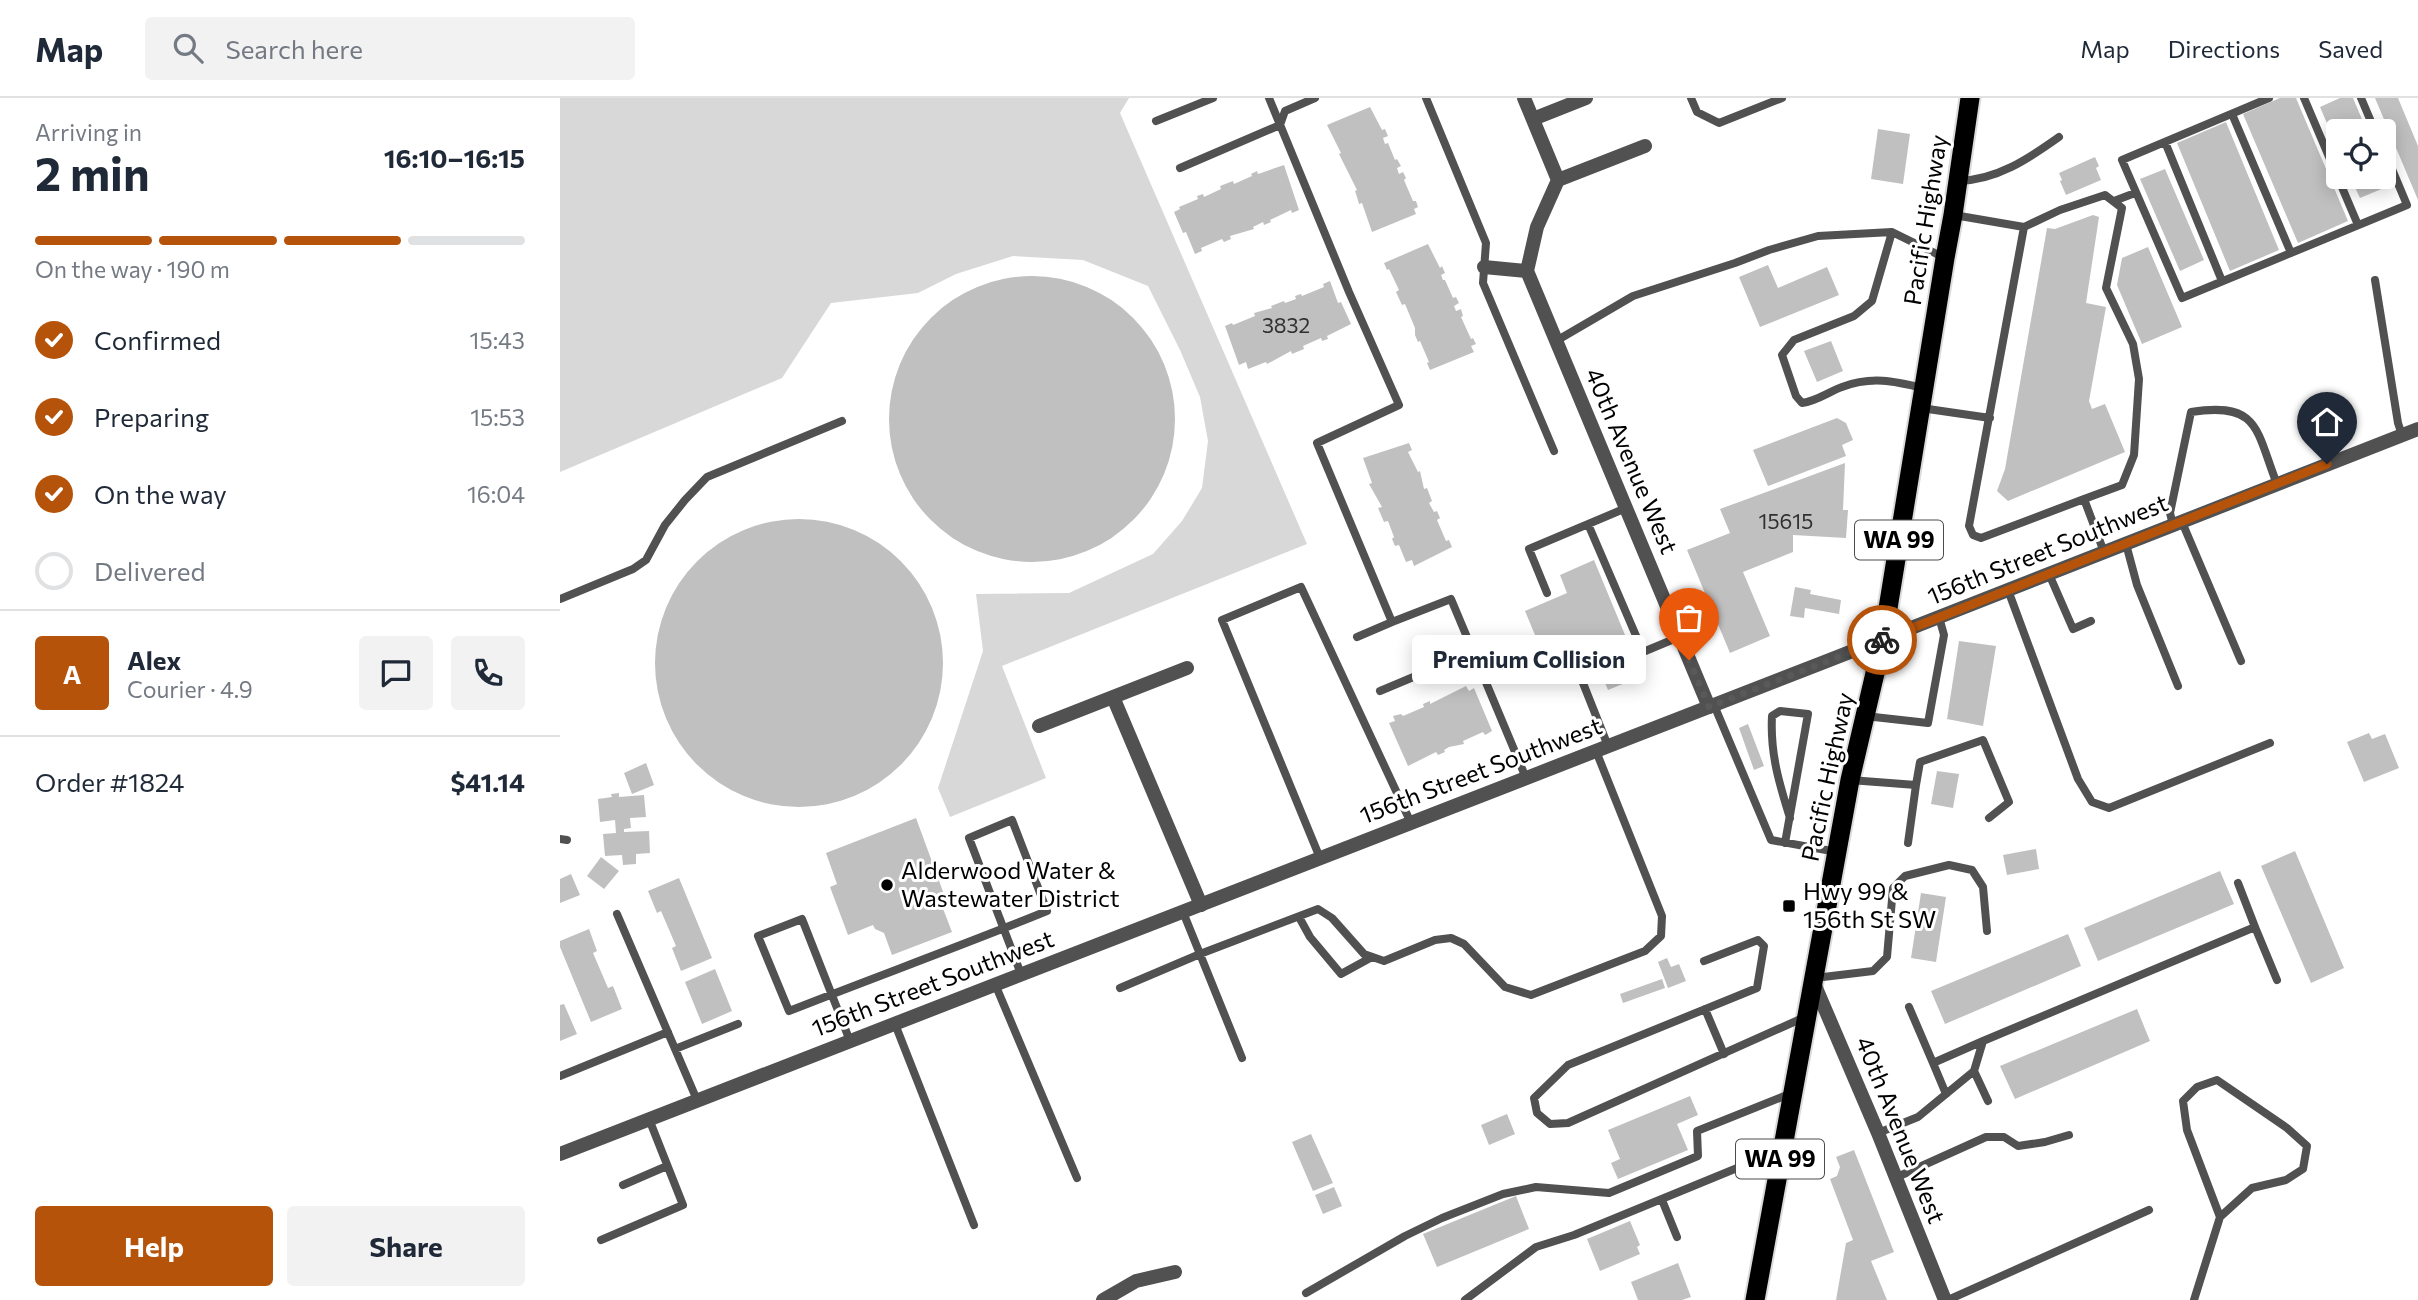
<!DOCTYPE html>
<html lang="en">
<head>
<meta charset="utf-8">
<style>
	:root { --surface:#fff; --page:#f2f2f3; --text:#1f2937; --muted:#747a83; --line:#e0e1e3; --accent:#b45309 }
	body { margin:0; font-family:Commissioner,sans-serif; background:var(--page); color:var(--text); height:100vh; display:flex; flex-direction:column; font-size:26px; white-space:nowrap }
	* { box-sizing:border-box; margin:0 }
	p { font-size:23px; color:var(--muted) }
	.icon { flex:none; width:38px; height:38px; fill:none; stroke:currentColor; stroke-width:2; stroke-linecap:round; stroke-linejoin:round }
	.map { position:relative; flex:1; overflow:hidden }
	.sheet { display:flex; flex-direction:column; background:var(--surface); width:560px }
	.sheet>* { flex:none }
	.fabs { position:absolute; left:1766px; top:21px; display:grid; gap:14px }
	.fabs a { display:grid; place-items:center; width:70px; height:70px; border-radius:7px; background:var(--surface); box-shadow:0 4px 18px #0003; font-size:35px }
	.pin { position:absolute; display:grid; place-items:center; width:60px; height:60px; color:#fff; margin:-72px -30px; border-radius:50% 50% 50% 0; rotate:-45deg; box-shadow:0 0 7px #0007 }
	.pin .icon { rotate:45deg }
	.courier { position:absolute; display:grid; place-items:center; width:70px; height:70px; margin:-35px; border:5px solid #b45309; border-radius:50%; background:#fff; color:#222; box-shadow:0 2px 9px #0007 }
	.bubble { position:absolute; height:49px; border-radius:7px; background:var(--surface); box-shadow:0 4px 18px #0003; font-size:23px; font-weight:700; line-height:49px; text-align:center }
	.overview em { font-style:normal; font-weight:700 }
	.overview div { display:flex; flex-direction:column-reverse }
	.overview { display:flex; align-items:center; justify-content:space-between; height:119px; padding:0 35px }
	h1 { font-size:46px; font-weight:700; line-height:52px }
	.bar { display:grid; grid-template-columns:repeat(4,1fr); gap:10px 7px; align-content:center; height:84px; padding:0 35px }
	.bar i { height:9px; border-radius:5px; background:var(--line) }
	.bar .selected { background:var(--accent) }
	.bar p { grid-column:span 4 }
	.line { display:flex; align-items:center; gap:18px; padding:0 35px; border-top:2px solid var(--line) }
	.line div { flex:1 }
	.round { display:grid; place-items:center; flex:none; width:74px; height:74px; border-radius:7px; background:var(--page) }
	ol { padding:0 35px; list-style:none }
	li { display:flex; align-items:center; gap:21px; height:77px }
	li p { margin-inline-start:auto }
	li .icon { padding:7px; border-radius:50%; background:var(--accent); color:#fff; stroke-width:4 }
	li:last-child { color:var(--muted) }
	li i { width:38px; height:38px; border:4px solid var(--line); border-radius:50% }
	.button { display:flex; gap:14px; margin-top:auto; padding:14px 35px }
	.button a { flex:1; height:80px; border-radius:7px; background:var(--accent); color:#fff; font-size:28px; font-weight:700; line-height:80px; text-align:center }
	.button a+a { background:var(--page); color:var(--text) }
	header { display:flex; align-items:center; gap:42px; box-sizing:border-box; height:98px; padding:0 35px; background:var(--surface); border-bottom:2px solid var(--line) }
	header strong { font-size:33px }
	nav { display:flex; gap:38px; margin-inline-start:auto; font-size:24px }
	.search { width:490px; height:63px; background:var(--page); display:flex; align-items:center; gap:18px; box-sizing:border-box; padding:0 24px; border-radius:7px; color:var(--muted); font-size:26px }
	main { display:flex; flex:1; min-height:0 }
	.map>svg:first-child { display:block }
	.green { fill:#d8d8d8 }
	.building { fill:#c0c0c0 }
	.lines { fill:none; stroke-linecap:round; stroke-linejoin:round }
	.trunk-casing { stroke:#dbdbdb; stroke-width:23 }
	.service { stroke:#515151; stroke-width:8 }
	.minor { stroke:#515151; stroke-width:14 }
	.tertiary { stroke:#515151; stroke-width:14 }
	.trunk { stroke:#000; stroke-width:19 }
	.done { stroke:#595959; stroke-width:7; stroke-dasharray:0 12.6 }
	.route { stroke:#b45309; stroke-width:9 }
	.poi-dot { fill:#000; stroke:#fff; stroke-width:2.5 }
	.labels { text-anchor:middle; stroke-width:6; stroke-linejoin:round; paint-order:stroke }
	.number-label { font-size:21px; fill:#303030 }
	.shield { fill:#fff; stroke:#4c4c4c; stroke-width:2 }
	.shield-label { font-size:23px; font-weight:bold; fill:#000 }
	.street-label { font-size:24px; fill:#000; stroke:#fff }
	.poi-label { font-size:24px; fill:#000; stroke:#fff; text-anchor:start }
</style>
</head>
<body>
<header>
<strong>Map</strong>
<div class="search"><svg class="icon" aria-label="search" viewBox="0 0 24 24"><circle cx="10" cy="10" r="6"/><path d="M15 15l6 6"/></svg>Search here</div>
<nav><a>Map</a><a>Directions</a><a>Saved</a></nav>
</header>
<main>
<section class="sheet">
<div class="overview"><div><h1>2 min</h1><p>Arriving in</p></div><em>16:10–16:15</em></div>
<div class="bar"><i class="selected"></i><i class="selected"></i><i class="selected"></i><i></i><p>On the way · 190 m</p></div>
<ol>
<li><svg class="icon" aria-label="check" viewBox="0 0 24 24"><path d="M5 12l5 5 9-10"/></svg>Confirmed<p>15:43</p></li>
<li><svg class="icon" aria-label="check" viewBox="0 0 24 24"><path d="M5 12l5 5 9-10"/></svg>Preparing<p>15:53</p></li>
<li><svg class="icon" aria-label="check" viewBox="0 0 24 24"><path d="M5 12l5 5 9-10"/></svg>On the way<p>16:04</p></li>
<li><i></i>Delivered</li>
</ol>
<div class="line" style="height:126px"><b class="round" style="background:var(--accent);color:#fff">A</b><div><b>Alex</b><p>Courier · 4.9</p></div><a class="round"><svg class="icon" aria-label="chat" viewBox="0 0 24 24"><path d="M4 5h16v11H9l-5 4z"/></svg></a><a class="round"><svg class="icon" aria-label="phone" viewBox="0 0 24 24"><path d="M5 4h4l2 5-3 2q2 4 5 5l2-3 5 2v4C11 20 4 13 5 4z"/></svg></a></div>
<div class="line" style="height:91px"><div>Order #1824</div><b>$41.14</b></div>
<div class="button"><a>Help</a><a>Share</a></div>
</section>
<div class="map">
<svg width="1858" height="1202" viewBox="0 0 1858 1202">
	<rect width="100%" height="100%" fill="#fff"/>
	<!-- green -->
	<path class="green" d="M0 0H569L560 15 747 446 442 568 486 680 390 719 378 690 423 553 416 496 509 495 552 475 593 456 622 423 642 390 648 343 640 299 620 252 588 188 523 162 453 158 396 176 358 195 271 205 222 280 0 374Z"/>
	<!-- building -->
	<path class="building" d="M1720 0H1736L1788 123 1738 145 1683 16Z
		M1780 0H1793L1807 33H1778V51L1760 9Z
		M1815 0H1838L1858 48V102Z
		M810 9 822 32 825 31 828 38 823 40 825 46 828 45 835 62 837 61 841 68 837 70 839 76 843 74 846 80 844 82 853 103H856L858 109 854 111 856 116 812 134 802 105 799 106 797 99 795 93 797 92 779 56 781 55 767 27Z
		M1666 24 1719 152 1670 173 1617 45Z
		M1318 31 1350 36 1343 86 1311 81Z
		M1535 59 1539 68 1536 70 1541 82 1506 97 1500 83 1502 82 1499 75Z
		M724 67 739 112 732 115 731 112 710 122 711 124 704 127 703 124 693 129 694 131 670 138 671 141 664 144 662 141 641 150 642 153 635 156 626 134 623 135 614 114 620 111 619 109 638 101 637 98 643 96 644 99 661 91 660 88 673 83 674 86 692 78 691 76 697 73 698 76Z
		M1605 71 1644 162 1620 173 1580 81Z
		M1824 71 1831 87 1800 100 1790 79H1824Z
		M1533 117 1539 119 1526 205 1546 209 1529 303 1532 311 1545 306 1565 354 1448 403 1437 393 1445 371 1487 130 1495 131Z
		M868 146 880 170 882 168 885 175 881 177 883 182H885L893 200 896 199 899 205 894 208 896 213 901 211 903 218 901 219 911 241 913 240 916 246 911 248 914 254 870 272 867 265 869 264 860 243 858 244 855 237V230L845 206 842 207 836 194 839 192 829 171 827 172 824 165Z
		M1588 149 1622 229 1582 246 1557 187 1562 160Z
		M1208 167 1218 190 1267 169 1279 197 1200 229 1179 179Z
		M329 321a143 143 0 1 1 286 0a143 143 0 1 1-286 0Z
		M770 183 778 205 781 204 791 226 767 238 768 241 762 243 761 240 743 248 744 251 732 256 731 253 707 266 706 264 688 271 686 264 679 267 665 228 672 225 673 227 695 218 694 215 712 210 711 208 724 203 725 205 736 201 735 198 741 196 742 198 764 189 763 186Z
		M1271 243 1283 273 1257 284 1244 253Z
		M1277 320 1286 325 1293 342 1282 347 1286 358 1208 388 1193 352Z
		M849 345 852 352 848 354 858 374 860 373 864 391 867 390 872 403 869 405 874 414 877 413 880 420 877 422 886 443 889 442 892 449 854 468 852 462 846 464 839 447 835 448 832 441 834 439 828 423 824 424 818 410 822 409 809 386 812 385 803 360Z
		M1285 365 1283 412H1288L1286 440 1233 437V454L1183 474 1210 538 1170 555 1127 452 1170 435 1160 411Z
		M95 565a144 144 0 1 1 288 0a144 144 0 1 1-288 0Z
		M1034 462 1082 578 1048 592 1033 556 990 573 965 513 1007 495 1000 477Z
		M1235 489 1251 492 1250 496 1281 502 1279 516 1245 510 1244 520 1230 518Z
		M1399 543 1436 548 1423 628 1387 621Z
		M906 588 909 593 914 590 932 633 925 637 923 634 903 643 904 646 889 649 884 652 885 654 878 657 876 654 848 668 829 625 835 623 833 618 841 616 843 618 864 609 863 606 870 603V606Z
		M1188 626 1204 668 1194 672 1179 630Z
		M1809 635 1812 641 1825 636 1839 670 1804 684 1787 644Z
		M86 665 94 687 72 696 64 675Z
		M1377 673 1399 676 1393 710 1371 706Z
		M59 695V699L84 697 86 719 70 720 71 730 64 731V734L89 733 90 755 76 756V766L63 767 62 757 45 758 43 736 56 735 55 722 40 724 38 701 52 699 51 696Z
		M356 720 385 799 380 803 392 834 332 857 324 835 315 831 313 827 288 837 270 789 277 786 266 755Z
		M1476 751 1479 771 1447 777 1443 757Z
		M1735 753 1784 870 1751 885 1701 768Z
		M41 759 59 773 44 791 27 778Z
		M1660 773 1674 806 1538 863 1524 830Z
		M11 776 20 797 0 805V781Z
		M119 780 152 860 121 873 112 850 116 848 101 813 97 815 88 793Z
		M1361 795 1386 799 1376 864 1351 860Z
		M29 831 37 853 33 855 48 890 53 888 62 911 31 924 0 849V843Z
		M1508 836 1521 868 1385 926 1371 893Z
		M1107 860 1111 869 1119 866 1126 883 1108 890 1098 864Z
		M155 871 172 913 142 926 125 884Z
		M1102 881 1105 890 1063 905 1060 896Z
		M4 906 17 936 0 943V907Z
		M1577 911 1590 943 1455 1001 1440 968Z
		M1130 998 1138 1017 1117 1026 1128 1052 1058 1081 1051 1065 1060 1061 1048 1032Z
		M947 1016 955 1036 929 1047 921 1027Z
		M751 1036 773 1085 753 1093 732 1044Z
		M1294 1052 1334 1154 1311 1163 1327 1202H1276L1286 1145 1293 1142 1270 1081 1277 1078 1280 1069 1276 1059Z
		M774 1089 782 1108 763 1116 755 1097Z
		M956 1098 969 1131 877 1169 863 1136Z
		M1070 1123 1080 1147 1077 1149 1080 1156 1040 1173 1027 1141Z
		M1118 1165 1131 1199 1122 1202H1078L1071 1184Z"/>
	<g class="lines">
		<defs>
			<path id="trunk" d="M1195 1202 1290 682 1323 541 1385 160 1393 117 1410 0"/>
		</defs>
		<!-- trunk casing -->
		<use href="#trunk" class="trunk-casing"/>
		<!-- service -->
		<path class="service" d="M709 0 789 194 839 307 757 345 832 524 891 501 966 680
			M866 0 926 145 923 185 994 353
			M1131 0 1137 14 1159 25 1222 0
			M1709 0 1562 62 1622 200 1847 107 1824 52
			M1744 0 1798 127
			M1801 0 1815 33
			M1672 16 1731 155
			M596 23 653 0
			M1605 44 1662 183
			M620 70 720 27 725 13 755 0
			M1398 83C1437 82 1468 61 1499 39
			M1554 103 1575 95
			M1394 117 1464 129
			M1332 134 1312 203 1294 218 1234 242 1222 257 1236 298 1242 305C1257 303 1268 294 1282 289 1311 278 1334 283 1363 290
			M1815 182 1838 325 1842 337
			M996 243 1073 198 1175 165 1209 152 1258 138 1332 134 1385 160
			M1361 310 1430 320
			M1524 401 1421 440 1413 437 1409 428 1464 129 1500 112 1545 97 1562 110 1546 190 1573 246 1579 281 1574 357 1562 387 1524 401 1544 454
			M1622 424 1681 563
			M1028 426 1083 554 1119 539
			M1613 427 1610 415 1631 314C1700 303 1696 333 1717 386
			M1566 446 1577 487 1618 588
			M1489 476 1513 531 1531 523
			M1448 492 1518 681 1532 704 1549 710 1710 645
			M987 495 969 451 1066 410
			M0 501 73 471 86 462 105 427 125 402 147 379 282 323
			M797 539 832 524
			M1017 570 1048 648
			M820 593 913 554
			M1154 607 1211 742 1277 754
			M1305 618 1368 625 1384 537 1379 519
			M1290 682 1356 687 1360 664 1423 642 1449 704 1429 720
			M0 741 7 742
			M1225 745 1248 616 1220 613 1212 618C1210 655 1219 685 1230 720
			M1348 745 1356 687
			M760 760 662 522 741 489 851 725
			M623 814 682 960
			M57 816 137 1002
			M739 819 750 839 781 876 812 859
			M1695 829 1717 882
			M1144 863 1198 842 1204 848 1197 890 1008 967 974 1000 977 1015 990 1026 1008 1025 1245 919
			M1255 880 1313 873 1327 859 1333 790 1345 778 1389 767 1412 772 1423 789 1427 833
			M435 886 517 1080
			M560 890 640 856 758 811 772 820 804 856 824 863 875 842 891 840 904 846 945 889 971 897 1085 853 1101 838 1102 818 1036 653
			M1349 909 1373 965
			M1145 911 1164 956
			M335 926 414 1127
			M290 943 242 821 198 838 229 913C315 879 401 848 487 813L452 722 409 740 461 876
			M115 951 178 926
			M1414 973 1428 1003
			M0 978 108 934
			M1386 996 1373 965 1423 943
			M1318 1035 1358 1019 1414 973 1423 943 1695 829 1678 785
			M1335 1080 1426 1039H1444L1458 1048 1485 1044 1509 1037
			M63 1087 107 1068
			M1102 1102 1117 1139
			M41 1142 123 1107 89 1021
			M746 1195 845 1138 882 1120 943 1096 976 1089 1049 1095 1138 1058 1137 1033 1232 995
			M905 1202 976 1149 1014 1137 1221 1052
			M1388 1202 1589 1112
			M1634 1202 1660 1119 1692 1090 1726 1082 1743 1071 1747 1048 1727 1030 1657 982 1637 989 1623 1003 1627 1032 1660 1119"/>
		<!-- minor -->
		<path class="minor" d="M964 0 998 82 977 129 967 173
			M973 21 1026 0
			M998 82 1085 48
			M924 169 967 173 1149 609
			M553 599 641 807
			M479 628 627 570
			M543 1202 576 1183 615 1174"/>
		<!-- tertiary -->
		<path class="tertiary" d="M1253 883 1318 1035 1385 1202
			M0 1056 1267 563 1858 331"/>
		<!-- trunk -->
		<use href="#trunk" class="trunk"/>
	</g>
	<g class="lines">
		<!-- done -->
		<path class="done" d="M1129 562 1149 609 1322 542"/>
		<!-- route -->
		<path class="route" d="M1322 542 1767 366"/>
	</g>
	<!-- markers -->
	<g class="poi-dot">
		<circle cx="327" cy="787" r="7"/>
		<rect x="1222" y="801" width="14" height="14" rx="3.5"/>
	</g>
	<g class="labels">
		<!-- number labels -->
		<g class="number-label">
			<text x="726" y="235">3832</text>
			<text x="1226" y="431">15615</text>
		</g>
		<!-- shield labels -->
		<g class="shield">
			<rect x="1295" y="422.5" width="88" height="39" rx="5"/>
			<rect x="1176" y="1041.5" width="88" height="39" rx="5"/>
		</g>
		<g class="shield-label">
			<text x="1339" y="450">WA 99</text>
			<text x="1220" y="1069">WA 99</text>
		</g>
		<!-- street labels -->
		<g class="street-label">
			<text transform="translate(1366 122) rotate(-81)" y="8">Pacific Highway</text>
			<text transform="translate(1071 363) rotate(67)" y="8">40th Avenue West</text>
			<text transform="translate(1488 452) rotate(-22)" y="8">156th Street Southwest</text>
			<text transform="translate(921 673) rotate(-21)" y="8">156th Street Southwest</text>
			<text transform="translate(1268 679) rotate(-78)" y="8">Pacific Highway</text>
			<text transform="translate(373 886) rotate(-21)" y="8">156th Street Southwest</text>
			<text transform="translate(1340 1032) rotate(68)" y="8">40th Avenue West</text>
		</g>
		<!-- poi labels -->
		<g class="poi-label">
			<text x="341" y="781">Alderwood Water &amp;<tspan x="341" dy="28">Wastewater District</tspan></text>
			<text x="1243" y="802">Hwy 99 &amp;<tspan x="1243" dy="28">156th St SW</tspan></text>
		</g>
	</g>
</svg>
<div class="fabs">
<a><svg class="icon" aria-label="locate" viewBox="0 0 24 24"><circle cx="12" cy="12" r="6"/><path d="M12 2v4M12 18v4M2 12h4M18 12h4"/></svg></a>
</div>
<div class="pin" style="left:1129px;top:562px;background:#ea580c"><svg class="icon" aria-label="bag" viewBox="0 0 24 24"><path d="M5 8h14l-1 12H6zM9 8a3 3 0 0 1 6 0"/></svg></div>
<div class="pin" style="left:1767px;top:366px;background:#1f2937"><svg class="icon" aria-label="home" viewBox="0 0 24 24"><path d="M3 11l9-7 9 7M6 9v11h12V9"/></svg></div>
<div class="courier" style="left:1322px;top:542px"><svg class="icon" aria-label="bike" viewBox="0 0 24 24"><circle cx="6" cy="16" r="4"/><circle cx="18" cy="16" r="4"/><path d="M6 16l4-8h5l3 8M10 8l3 8H6M13 5h3"/></svg></div>
<div class="bubble" style="left:852px;top:537px;width:234px">Premium Collision</div>
</div>
</main>
</body>
</html>
